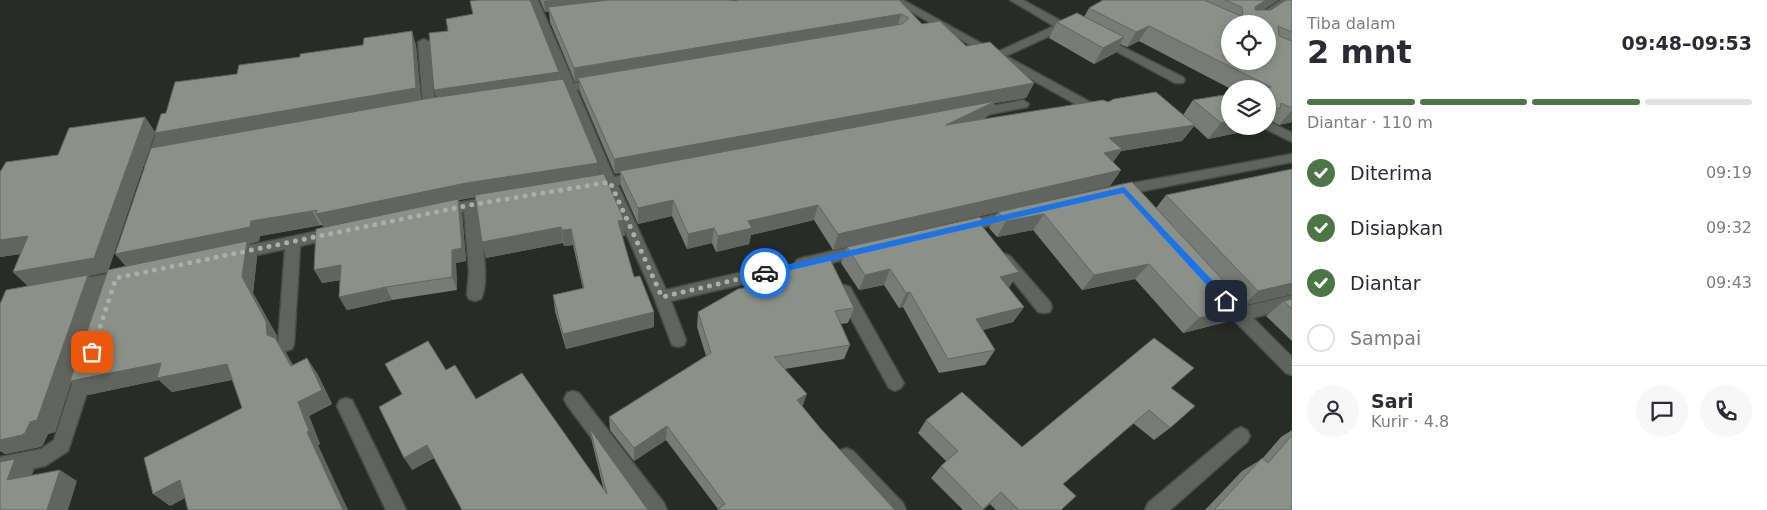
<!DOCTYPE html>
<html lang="id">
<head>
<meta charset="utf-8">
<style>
	:root { --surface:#fff; --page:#f7f7f7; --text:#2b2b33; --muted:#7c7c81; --line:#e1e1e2; --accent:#4c7645 }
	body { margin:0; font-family:"DejaVu Sans",sans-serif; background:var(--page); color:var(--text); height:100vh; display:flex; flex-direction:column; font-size:19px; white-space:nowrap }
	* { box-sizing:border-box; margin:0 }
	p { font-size:16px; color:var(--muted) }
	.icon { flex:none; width:28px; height:28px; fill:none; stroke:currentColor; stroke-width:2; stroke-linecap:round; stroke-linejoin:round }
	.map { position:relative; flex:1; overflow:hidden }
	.details { display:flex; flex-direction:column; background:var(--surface); width:475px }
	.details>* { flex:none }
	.tools { position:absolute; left:1221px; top:15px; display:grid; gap:10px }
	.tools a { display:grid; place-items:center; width:55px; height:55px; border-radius:50%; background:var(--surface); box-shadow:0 2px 8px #0003; font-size:25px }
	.pin { position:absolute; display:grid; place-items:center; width:42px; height:42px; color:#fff; margin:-21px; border-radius:10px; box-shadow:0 2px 8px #0006 }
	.courier { position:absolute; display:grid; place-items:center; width:50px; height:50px; margin:-25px; border:4px solid #1a73e8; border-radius:50%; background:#fff; color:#222; box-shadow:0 1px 6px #0007 }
	.head em { font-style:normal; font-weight:700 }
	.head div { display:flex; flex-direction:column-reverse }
	.head { display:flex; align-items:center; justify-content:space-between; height:85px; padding:0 15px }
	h1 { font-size:32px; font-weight:700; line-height:38px }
	.bar { display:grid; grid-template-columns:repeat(4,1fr); gap:8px 5px; align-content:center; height:60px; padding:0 15px }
	.bar i { height:6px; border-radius:4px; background:var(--line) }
	.bar .active { background:var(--accent) }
	.bar p { grid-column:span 4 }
	.line { display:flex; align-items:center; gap:12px; padding:0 15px; border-top:1px solid var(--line) }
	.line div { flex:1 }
	.round { display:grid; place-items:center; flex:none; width:52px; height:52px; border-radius:26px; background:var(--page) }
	ol { padding:0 15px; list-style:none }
	li { display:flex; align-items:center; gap:15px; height:55px }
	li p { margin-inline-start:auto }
	li .icon { padding:5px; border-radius:50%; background:var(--accent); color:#fff; stroke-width:4 }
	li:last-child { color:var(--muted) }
	li i { width:28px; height:28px; border:2px solid var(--line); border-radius:50% }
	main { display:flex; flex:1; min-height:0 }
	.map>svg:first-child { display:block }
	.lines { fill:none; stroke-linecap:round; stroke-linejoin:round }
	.minor-casing { stroke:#474b46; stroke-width:3 }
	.minor { fill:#5f645e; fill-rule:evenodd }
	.wall { fill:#787c76; fill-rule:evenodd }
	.shaded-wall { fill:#616560 }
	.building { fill:#8b9089; stroke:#616560; fill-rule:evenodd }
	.route { fill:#1a73e8 }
	.done { stroke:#abaeaa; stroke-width:5; stroke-dasharray:0 9 }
</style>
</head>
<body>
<main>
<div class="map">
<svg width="1292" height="510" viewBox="0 0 1292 510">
	<rect width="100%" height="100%" fill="#282c27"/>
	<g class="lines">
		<defs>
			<path id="minor" d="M528 0H538L574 83 600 79 606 83 600 87 577 90 614 177 639 172 644 174 646 177 644 180 618 185 666 290 773 265 778 267 781 271 778 275 773 277 671 301 686 340 684 345 678 347 672 345 654 297 606 188 588 191 583 189 581 186 583 183 602 179 566 92 548 95 542 91 544 88 563 85Z
				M890 0H903L997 52 1054 26 1010 0H1023L1063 22C1068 19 1073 19 1076 24L1075 26 1069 27 1006 56 1103 109 1105 112 1099 116 1095 115Z
				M1281 0H1292V2L1258 24H1245Z
				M1101 36 1183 77 1185 80 1183 83H1175L1097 41 1095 39Z
				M424 39 430 42 435 108 429 112 423 108 418 42Z
				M1023 100 1029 104 1027 107 971 118 965 114 971 110Z
				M166 117 172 121 159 166 157 169H147L145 166 160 121Z
				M1268 121 1292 133V142L1264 128 1262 126H1268Z
				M1292 154V162L1117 196 1112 194 1110 191 1112 188 1117 186Z
				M496 196 501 197 503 201 501 205 478 209C480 233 491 279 481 299L475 301 469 299 467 295 469 271 464 212 440 216 435 215 433 211 435 207 440 206Z
				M1014 210 1019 211 1021 215 1019 219 966 231 961 230 959 226 961 222 966 221Z
				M334 228 339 229 341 233 339 237 300 246 294 344 292 349 286 351 280 349 278 344 285 249 235 260 230 258 228 254 230 250 235 248Z
				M863 244 868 246 870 250 868 254 802 270 797 268 794 264 797 260 802 258Z
				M1005 254 1010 256 1050 302 1052 307 1050 312 1044 313 1038 312 1000 264 997 260 1000 256Z
				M124 271 129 273 132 277 129 281 124 283 75 292 69 290 67 286 69 282 75 280Z
				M844 285 850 287 901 378 904 383 901 388 895 391 889 388 836 291 838 287Z
				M1225 294 1231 295 1242 307 1292 295V307L1253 318 1292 357V375L1286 373 1219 305 1217 300 1219 295Z
				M85 364 91 366 94 371 68 451 45 466 0 475V457L41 449 54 440 76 371 79 366Z
				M573 391 579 393 664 503 667 510H645L567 405 564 399 567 393Z
				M346 398 352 400 406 510H386L337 406 340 400Z
				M1241 427 1247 430 1250 436 1247 442 1170 510H1145L1148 503 1235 430Z
				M846 448 853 451 903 503 906 510H883L839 463 837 457 839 451Z"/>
		</defs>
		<!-- minor casing -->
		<use href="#minor" class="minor-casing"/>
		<!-- minor -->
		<use href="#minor" class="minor"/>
	</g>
	<!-- wall -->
	<path class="wall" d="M540 0H728L736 1V0H899L922 24 966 46 1034 83 1026 98 995 103 988 116 983 119 1108 102 1183 115 1193 100 1230 126H1263L1261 128 1208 139 1194 126 1182 141 1121 151 1113 162 1121 170 1110 186 833 250 814 220 751 235 749 244 716 252 712 243 687 249 672 216 638 224 621 186 620 173 615 174 580 92 579 81 575 82 550 22 549 12H545Z
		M1103 0H1278L1263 10H1271L1292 0V122L1279 125 1270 120 1268 123V89H1231L1139 41 1127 47 1120 44 1115 53 1094 64 1049 38 1057 22 1084 17 1089 8Z
		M412 31 416 46 421 100 436 98 559 72 560 80 625 236H622L634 277 654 327 566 349 555 311 553 295 583 289 573 245 564 246 563 243 486 258 482 242 475 197 459 200 462 213 466 261 456 263 457 290 392 300 347 310 339 297 340 280 322 283 324 228 322 225 260 236 259 241 248 244 257 257 253 293 277 336V341L286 353 293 365 317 373 332 404 309 416 320 444 185 498 170 506 242 408 232 380 172 392 159 380 88 395 71 382 55 432 48 434 43 445 40 447 5 454 0 451V304L28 286 13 272 20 254 0 257 58 155 145 117 155 132 108 270 126 266 164 146 155 133 166 113 237 74 300 57 363 45ZM107 272 101 289 88 276Z
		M1166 195 1292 294 1246 305 1230 321 1183 333 1135 279 1082 290 1033 230 997 237 989 228 998 212 1156 208Z
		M985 229 1009 288 1024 307 1013 322 983 330 995 350 985 365 939 373 903 307 899 308 884 285 859 290 841 263 847 247Z
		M756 269 854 308 848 323 841 324 850 345 844 359 785 369 802 407 821 429 718 509 666 440 634 461 610 430 609 417 706 356 697 327 698 312 753 286V285Z
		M1292 299V341L1266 316 1284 301Z
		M446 370 476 399 604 491 592 442 590 429 648 510 434 458 412 470Z
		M1171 388 1170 428 1154 440 1133 423 1063 484 1061 510H996L990 504 983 510H963L931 478 941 466 946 461 918 433 926 420 1022 447Z
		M1292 430V510H1205L1242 471 1262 459 1281 437Z"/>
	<!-- shaded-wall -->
	<path class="shaded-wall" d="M551 0H631L548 7 549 12H545L544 1Z
		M1266 0H1278L1244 22 1255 7Z
		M901 14 897 28 578 78 579 81 575 82 574 68Z
		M1149 26 1139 41 1127 47 1136 32Z
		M412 31 416 46 421 103 166 149 155 133Z
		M1124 37 1115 53 1094 64 1103 48Z
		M559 72 560 83 437 101 434 90Z
		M1034 83 1026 98 995 103 988 116 940 141 620 171V173L615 174 614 159Z
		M1292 110V122L1279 125Z
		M1275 112 1268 121V114Z
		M145 117 155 132 108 272 88 276 101 289 161 363 227 364 239 378 172 392 159 380 88 395 71 382 55 432 48 434 43 445 40 447 5 454 0 451V440L29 287 13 272Z
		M1230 121V126H1263L1261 128 1208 139 1221 123Z
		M1195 125 1182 141 1121 151 1111 165 1104 153 1109 138Z
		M598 163 599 178 459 200 462 213 466 261 456 263 457 290 452 277V250L324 228 316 214 466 183Z
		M1121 170 1110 186 833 250 838 234Z
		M673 200 672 216 638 224V208Z
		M818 205 814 220 751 235 749 244 716 252 718 236 748 221Z
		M312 211 320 225 260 236 259 241 248 244 257 257 253 293 277 336V341L286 353 301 381 267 335 242 277 128 269 115 254 251 221Z
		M1044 214 1033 230 997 237 1006 221Z
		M624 220 625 236 619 237 618 221Z
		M561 227 563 243 486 258 482 242Z
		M714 228 712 243 687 249 688 234Z
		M571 229 573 245 564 246 562 230Z
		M28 236 42 251 0 257V240Z
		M1149 264 1135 279 1082 290 1094 275Z
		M341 265 348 279 322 283 314 270Z
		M890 269 884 285 859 290 865 275Z
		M1019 272 1009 288 991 292 1000 277Z
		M1292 283V294L1242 306 1258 291Z
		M386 287 392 300 347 310 339 297Z
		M910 292 903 307 899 308 906 293Z
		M1247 306 1230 321 1183 333 1199 318Z
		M1024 307 1013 322 967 334 976 319Z
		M654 312V327L566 349 563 334Z
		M307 358 317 373 332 404 309 416 320 444 318 445 348 510H343L307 432 298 402Z
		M807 394 802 408 797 400Z
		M667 426 666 440 634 461V448Z
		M427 445 434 457 412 470 404 458Z
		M15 459 34 470 26 491 7 480Z
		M60 470 77 481 68 510H47Z
		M180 480 195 492 170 506 153 494Z"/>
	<!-- building -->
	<path class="building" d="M479 0H530L559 72 434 90 429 33 448 31 446 19 473 14 470 1Z
		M609 0H728L738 1V0H899L922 24 940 21 966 46 990 42 1034 83 614 159 578 78 902 24 909 18 901 14 574 68 548 7Z
		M1103 0H1204L1243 17 1242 7 1225 0H1266L1255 7V10H1271L1286 0H1292V32L1278 26 1279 36 1292 41V108L1281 103 1280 108 1274 109 1275 112 1268 114V89H1262L1271 87 1149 26 1136 32 1089 8ZM1230 24H1268V61H1230Z
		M1077 13 1124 37 1103 48 1057 22Z
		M412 31 416 88 155 133 161 114 166 113 175 82 237 74 239 65 300 57V54L363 45 364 38Z
		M563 79 598 163 466 183 316 214 317 210 312 211 251 221 250 227 115 254 151 148 425 99Z
		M1156 92 1195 125 1109 138 1122 149 1104 153 1121 170 838 234 818 205 748 221 752 228 718 236 714 228 688 234 673 200 638 208 620 171 996 101 946 125 1103 100 1108 102 1114 99Z
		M1230 94V121L1221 123 1193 100Z
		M145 117 94 258 13 272 28 236 0 240V172L6 162 58 155 69 128Z
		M1292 169V283L1258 291 1166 195Z
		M604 174 624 220 618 221 634 277 640 276 654 312 563 334 553 295 584 288 571 229 562 230 561 227 482 242 475 195Z
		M1132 182 1247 306 1199 318 1149 264 1094 275 1044 214 1006 221 998 212Z
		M458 199 462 248 452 250V277L386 287 339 297 341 265 314 270 316 229Z
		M980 217 987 225 982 226 1019 272 1000 277 1024 307 976 319 995 350 948 359 910 292 906 293 890 269 865 275 847 247Z
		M247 241 242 277 266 321 267 335 275 338 291 366 307 358 322 390 298 402 309 431 307 432 343 510H188L180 480 153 494 144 458 242 408 227 364 157 378 161 363 70 381 108 270Z
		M830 259 854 308 835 311 850 345 774 357 807 394 797 400 821 429 895 510H717L725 504 667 426 634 448 609 417 711 353 698 312 738 289 764 284 756 269Z
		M88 275 37 420 30 422 25 433 22 435 0 440V304L6 290Z
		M1292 299V309L1284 301Z
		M1154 338 1194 368 1171 388 1195 406 1170 428 1149 410 1063 484 1076 496 1061 510H1019L1001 492 983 509 941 466 958 451 926 420 962 392 1022 447Z
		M428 341 446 370 455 365 476 399 522 373 607 494 590 429 648 510H462L427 445 404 458 379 407 402 394 385 364Z
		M1292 435V510H1214L1262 458 1268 463Z
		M15 459 7 480 60 470 47 510H0V462Z"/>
	<!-- route -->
	<path class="route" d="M1124 187 1229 298V303H1223L1123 193 765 276 761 273 765 270Z"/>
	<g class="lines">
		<!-- done -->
		<path class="done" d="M92 352 116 278 470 205 610 182 662 297 765 273"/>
	</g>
</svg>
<div class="tools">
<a><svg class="icon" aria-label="locate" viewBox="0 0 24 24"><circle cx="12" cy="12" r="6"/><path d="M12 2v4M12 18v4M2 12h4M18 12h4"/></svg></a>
<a><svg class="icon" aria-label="layers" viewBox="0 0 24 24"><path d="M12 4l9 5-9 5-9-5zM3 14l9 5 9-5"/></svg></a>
</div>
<div class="pin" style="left:92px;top:352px;background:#ea580c"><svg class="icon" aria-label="bag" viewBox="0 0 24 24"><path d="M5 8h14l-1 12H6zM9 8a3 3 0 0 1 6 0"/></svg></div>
<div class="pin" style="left:1226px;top:301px;background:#1f2937"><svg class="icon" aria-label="home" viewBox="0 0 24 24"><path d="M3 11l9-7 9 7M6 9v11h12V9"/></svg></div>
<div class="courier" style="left:765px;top:273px"><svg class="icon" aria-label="car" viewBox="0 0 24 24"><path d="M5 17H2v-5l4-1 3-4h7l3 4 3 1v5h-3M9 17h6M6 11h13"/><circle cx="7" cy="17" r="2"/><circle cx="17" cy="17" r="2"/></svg></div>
</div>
<section class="details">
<div class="head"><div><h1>2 mnt</h1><p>Tiba dalam</p></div><em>09:48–09:53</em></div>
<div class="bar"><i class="active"></i><i class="active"></i><i class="active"></i><i></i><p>Diantar · 110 m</p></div>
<ol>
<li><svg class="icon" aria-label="check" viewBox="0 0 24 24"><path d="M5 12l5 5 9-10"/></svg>Diterima<p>09:19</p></li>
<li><svg class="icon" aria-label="check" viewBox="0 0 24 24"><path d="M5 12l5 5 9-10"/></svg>Disiapkan<p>09:32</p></li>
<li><svg class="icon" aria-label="check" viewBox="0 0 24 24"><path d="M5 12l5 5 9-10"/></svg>Diantar<p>09:43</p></li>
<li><i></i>Sampai</li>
</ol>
<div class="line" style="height:90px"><a class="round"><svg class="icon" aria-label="person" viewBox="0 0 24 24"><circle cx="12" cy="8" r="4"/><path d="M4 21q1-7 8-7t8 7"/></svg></a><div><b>Sari</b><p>Kurir · 4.8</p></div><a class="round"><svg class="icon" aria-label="chat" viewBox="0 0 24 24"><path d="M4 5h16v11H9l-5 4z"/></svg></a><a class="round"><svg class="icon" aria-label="phone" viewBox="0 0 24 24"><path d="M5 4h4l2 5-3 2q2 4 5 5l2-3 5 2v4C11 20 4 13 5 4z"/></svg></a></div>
</section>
</main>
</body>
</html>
